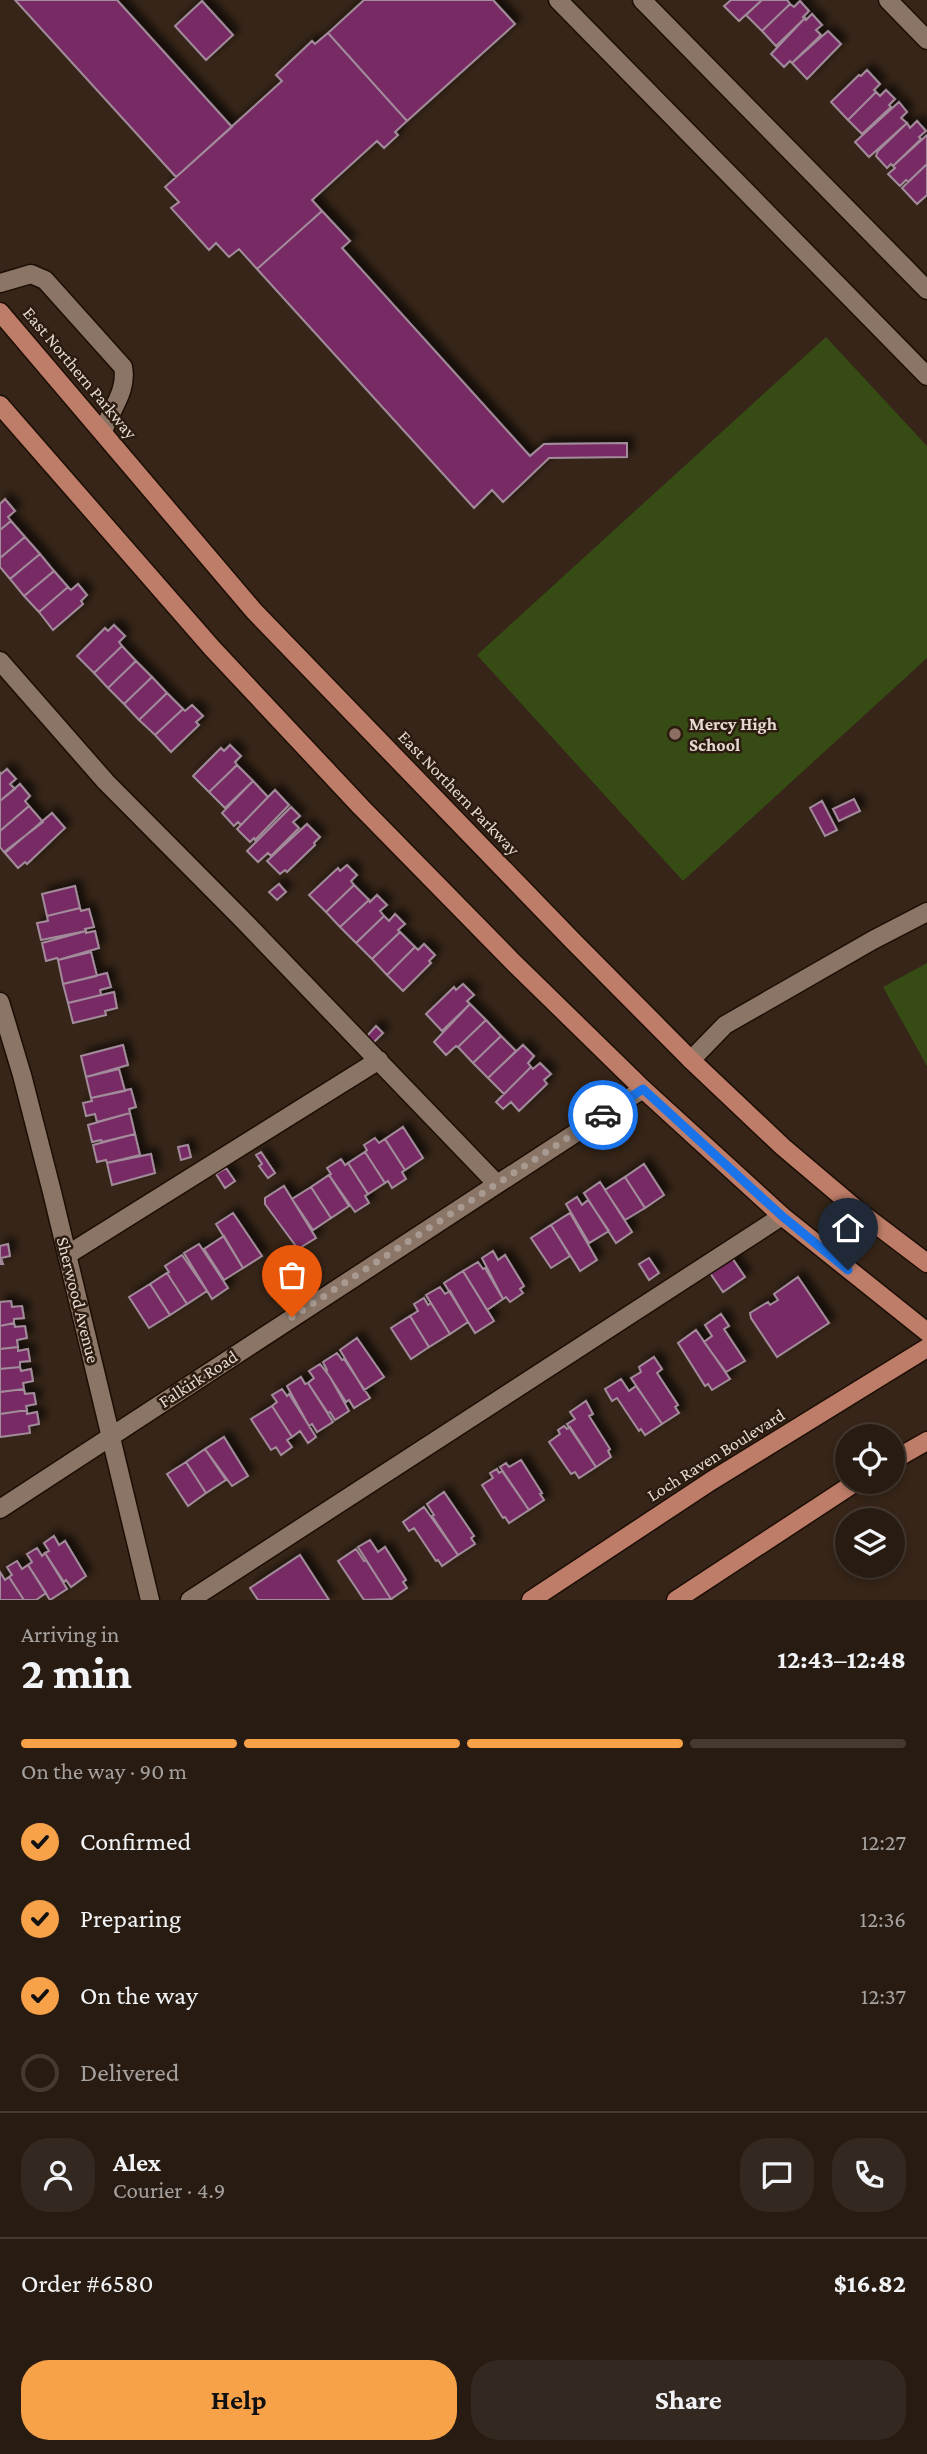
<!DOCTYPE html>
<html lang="en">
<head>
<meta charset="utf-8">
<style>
	:root { --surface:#281c12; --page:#342920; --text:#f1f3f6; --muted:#a5a19f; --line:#443a32; --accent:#f7a149 }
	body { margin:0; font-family:"Crimson Pro",serif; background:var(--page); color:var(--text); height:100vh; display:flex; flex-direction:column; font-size:26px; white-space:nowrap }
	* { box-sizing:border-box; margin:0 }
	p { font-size:23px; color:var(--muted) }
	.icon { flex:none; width:38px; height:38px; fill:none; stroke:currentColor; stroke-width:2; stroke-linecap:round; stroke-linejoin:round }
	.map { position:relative; height:1600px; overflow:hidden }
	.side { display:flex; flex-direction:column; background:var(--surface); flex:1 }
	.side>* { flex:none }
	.fabs { position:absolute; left:835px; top:1424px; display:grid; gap:14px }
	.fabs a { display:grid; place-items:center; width:70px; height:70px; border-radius:50%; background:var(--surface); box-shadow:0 4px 10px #0003,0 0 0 2px var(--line); font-size:35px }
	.pin { position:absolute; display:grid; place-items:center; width:60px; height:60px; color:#fff; margin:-72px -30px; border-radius:50% 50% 50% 0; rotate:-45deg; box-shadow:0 0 7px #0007 }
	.pin .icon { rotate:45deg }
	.courier { position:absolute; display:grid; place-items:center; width:70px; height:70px; margin:-35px; border:5px solid #1a73e8; border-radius:50%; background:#fff; color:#222; box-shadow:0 2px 9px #0007 }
	.head em { font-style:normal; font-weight:700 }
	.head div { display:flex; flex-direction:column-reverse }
	.head { display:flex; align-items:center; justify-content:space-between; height:119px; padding:0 21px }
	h1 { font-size:46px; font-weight:700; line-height:52px }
	.bar { display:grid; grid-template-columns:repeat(4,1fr); gap:10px 7px; align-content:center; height:84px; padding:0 21px }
	.bar i { height:9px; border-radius:5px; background:var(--line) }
	.bar .on { background:var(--accent) }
	.bar p { grid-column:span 4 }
	.line { display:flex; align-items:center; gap:18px; padding:0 21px; border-top:2px solid var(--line) }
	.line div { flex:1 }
	.round { display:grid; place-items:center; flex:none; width:74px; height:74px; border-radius:28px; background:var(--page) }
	ol { padding:0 21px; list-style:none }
	li { display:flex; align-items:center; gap:21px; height:77px }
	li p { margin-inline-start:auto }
	li .icon { padding:7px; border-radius:50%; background:var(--accent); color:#111; stroke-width:4 }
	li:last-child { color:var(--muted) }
	li i { width:38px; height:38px; border:4px solid var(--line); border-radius:50% }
	.cta { display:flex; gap:14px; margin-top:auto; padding:14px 21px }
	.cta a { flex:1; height:80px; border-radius:28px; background:var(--accent); color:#111; font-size:28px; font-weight:700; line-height:80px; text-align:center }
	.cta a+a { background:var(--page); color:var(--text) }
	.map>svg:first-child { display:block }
	.green { fill:#374b15 }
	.building { fill:#772c64; stroke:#a28b9a; stroke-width:2; filter:url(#shadow) }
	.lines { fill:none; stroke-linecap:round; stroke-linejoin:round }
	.minor-casing { stroke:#1d0e03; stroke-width:21 }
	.major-casing { stroke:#1d0e03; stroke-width:21 }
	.minor { stroke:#8a7567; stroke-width:18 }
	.major { stroke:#be7d69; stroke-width:18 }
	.done { stroke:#a89a90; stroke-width:7; stroke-dasharray:0 12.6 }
	.route { stroke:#1a73e8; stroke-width:9 }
	.education-dot { fill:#8d6e63; stroke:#2c1b0f; stroke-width:2.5 }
	.labels { text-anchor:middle; stroke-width:5; stroke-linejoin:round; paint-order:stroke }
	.street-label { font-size:18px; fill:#e5d9d1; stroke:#2c1b0f }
	.poi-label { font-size:18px; font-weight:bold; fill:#e5d9d1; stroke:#2c1b0f; text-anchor:start }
</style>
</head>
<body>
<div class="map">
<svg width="927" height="1600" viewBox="0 0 927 1600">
	<defs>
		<filter id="shadow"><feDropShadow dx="6" dy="-6" stdDeviation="3.5" flood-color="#0009"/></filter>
	</defs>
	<rect width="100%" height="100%" fill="#362518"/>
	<!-- green -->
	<path class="green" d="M826 337 927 446V658L683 881 477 655Z
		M927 963V1066L883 987Z"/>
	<!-- building -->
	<path class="building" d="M15 0H117L232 127 176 177Z
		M364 0H493L515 24 407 121 328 33Z
		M731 0H762L739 21 724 6Z
		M762 0H787L790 4 762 31 746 15Z
		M202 1 233 35 206 60 175 26Z
		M800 1 809 11 803 17 805 18 776 46 762 31 790 4 794 7Z
		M812 14 822 25 816 30 821 35 792 63 790 61 784 67 771 54 805 18 806 20Z
		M828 31 841 44 807 79 792 63Z
		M328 33 407 121 395 132 398 135 384 148 377 141 312 200 322 211 257 269 239 249 229 257 216 243 209 250 171 208 179 202 165 187 282 81 276 75 312 41 315 44Z
		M867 70 880 84 874 90 876 92 848 120 831 102 859 75 861 76Z
		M886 90 895 99 889 105 891 107 862 134 848 120 876 92 880 96Z
		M899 102 907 112 901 118 907 123 869 157 855 142Z
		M917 121 926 131 919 137 921 139 893 166 891 164 887 168 876 156 878 151 907 123 910 128Z
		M927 135V164L908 182 906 180 900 186 888 174 895 168 893 166Z
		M927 164V195L917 204 902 188Z
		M322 211 350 241 342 248 530 456 544 444 627 443V457L549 458 503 502 492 490 474 508 257 269Z
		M5 499 15 511 8 517 11 521 0 530V504Z
		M11 521 25 537 0 558V530Z
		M25 537 40 554 10 579 0 567V558Z
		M40 554 54 571 24 596 10 579Z
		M54 571 68 587 39 612 24 596Z
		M78 584 87 595 81 601 83 604 53 630 39 612 68 587 71 590Z
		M114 625 125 636 119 642 122 646 94 673 77 656 105 628 108 631Z
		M122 646 136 661 108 688 94 673Z
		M136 661 152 677 124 704 108 688Z
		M152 677 167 693 139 720 124 704Z
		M167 693 183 709 155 735 139 720Z
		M192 705 203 716 196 722 199 725 171 752 155 735 183 709 185 711Z
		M230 745 241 756 235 762 237 765 209 792 193 776 221 748 224 751Z
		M237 765 253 781 225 808 209 792Z
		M7 769 16 779 10 784 15 789 0 801V772L1 774Z
		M253 781 268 797 241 825 238 822 234 826 222 813Z
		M20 784 30 796 25 801 29 806 0 831V801Z
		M275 790 289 805 255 840 254 838 250 842 237 829Z
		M854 799 860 811 839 821 833 809Z
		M822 801 837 830 825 836 810 808Z
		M29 806 43 822 4 852 0 847V831Z
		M291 807 300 816 293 822 299 828 271 856 268 853 258 862 247 851Z
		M52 813 65 828 27 864 25 862 18 868 5 853Z
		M307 824 320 837 314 843 315 845 287 872 285 870 280 874 267 861Z
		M347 865 357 875 351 881 354 885 326 912 309 895 338 868 340 871Z
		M279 884 286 892 277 900 269 892Z
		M354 885 369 900 340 927 326 912Z
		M75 886 80 908 47 916 42 894Z
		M377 895 387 905 380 911 384 916 356 943 340 927 369 900 370 902Z
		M80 908 81 911 89 909 94 927 85 929 86 931 41 940 37 923 48 921 47 916Z
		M395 914 405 924 398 930 400 932 372 959 356 943 384 916 389 921Z
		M86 931V933L95 931 99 948 58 960 57 958 46 961 42 943Z
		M400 932 415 947 387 975 372 959Z
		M424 944 435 955 429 961 431 963 403 991 387 975 415 947 418 950Z
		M91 952 97 976 63 984 58 960Z
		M107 973 111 987 100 990 101 995 68 1003 63 984Z
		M463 984 474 995 467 1001 470 1004 442 1031 426 1014 454 987 456 990Z
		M114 992 117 1008 105 1011 106 1015 73 1023 68 1003Z
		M470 1004 486 1020 458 1047 456 1046 446 1055 434 1042Z
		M486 1020 501 1036 473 1063 458 1047Z
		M376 1026 383 1033 372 1044 366 1037Z
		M501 1036 516 1051 488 1078 473 1063Z
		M123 1045 128 1065 86 1077 81 1056Z
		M523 1045 534 1056 528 1063 531 1067 504 1094 488 1078Z
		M540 1063 551 1074 544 1080 547 1084 519 1111 511 1102 503 1109 496 1102 531 1067 533 1069Z
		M119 1069 125 1091 91 1098 86 1077Z
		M131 1089 136 1107 129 1109 130 1113 97 1122 95 1114 86 1116 83 1103 92 1101 91 1098Z
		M130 1113 135 1134 102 1142 101 1140 92 1142 88 1125Z
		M403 1127 423 1158 405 1170 385 1139Z
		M135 1134 140 1155 107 1163 106 1160 97 1162 93 1145Z
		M375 1138 379 1143 385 1139 405 1170 402 1172 406 1179 392 1188 388 1181 385 1183 365 1152 367 1150 364 1145Z
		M188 1145 191 1157 181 1160 178 1147Z
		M261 1152 275 1173 268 1178 259 1166 262 1164 256 1155Z
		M365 1152 385 1183 368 1194 348 1163Z
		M151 1154 155 1173 112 1185 107 1163Z
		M341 1159 345 1165 348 1163 368 1194 365 1196 369 1203 355 1212 329 1175 331 1174 327 1168Z
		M644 1164 664 1195 645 1208 625 1177Z
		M226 1168 235 1181 225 1188 216 1174Z
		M329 1175 349 1206 331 1218 311 1187Z
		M625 1177 645 1208 625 1220 605 1190Z
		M600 1182 632 1232 616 1243 584 1193Z
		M284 1186 316 1238 298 1249 265 1204V1198Z
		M311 1187 331 1218 313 1230 292 1199Z
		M577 1197 582 1205 588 1200 609 1231 589 1243 566 1204Z
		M233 1213 262 1256 243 1268 216 1224Z
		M570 1213 597 1260 580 1271 551 1225Z
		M551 1225 570 1256 551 1268 531 1238Z
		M224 1236 243 1268 224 1280 204 1249Z
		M8 1244 10 1256 1 1258 3 1264H0V1246Z
		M199 1244 228 1288 212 1299 184 1253Z
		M493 1251 498 1260 505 1255 524 1286 520 1289 523 1293 510 1302 506 1297 503 1299 482 1258Z
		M182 1255 207 1291 187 1304 167 1273 169 1272 165 1266Z
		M730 1255 745 1277 723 1292 708 1270Z
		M649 1258 659 1273 649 1280 639 1264Z
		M478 1262 483 1269 485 1268 503 1299 487 1310 463 1271Z
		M463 1271 494 1321 475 1333 444 1283Z
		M167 1273 187 1304 170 1315 150 1284Z
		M798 1277 829 1323 777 1357 751 1318 750 1313 768 1302 770 1305 778 1300 774 1294Z
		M150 1284 170 1315 149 1328 129 1297Z
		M440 1287 445 1294 450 1291 468 1322 450 1334 426 1295Z
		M424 1298 428 1305 431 1303 450 1334 429 1347 410 1316 418 1311 414 1304Z
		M11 1301 12 1307 22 1306 24 1318 14 1319V1323L0 1326V1302Z
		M721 1314 729 1326 724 1329 745 1361 726 1372 704 1342 712 1336 705 1325Z
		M410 1316 429 1347 411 1359 391 1328Z
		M14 1323 15 1327 25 1326 27 1338 17 1340 18 1347 0 1349V1326Z
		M696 1330 730 1379 712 1390 708 1384 705 1386 678 1343Z
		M357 1338 384 1377 364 1390 340 1350Z
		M18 1347V1351L28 1349 30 1361 20 1362V1367L0 1369V1349Z
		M337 1353 342 1360 344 1359 370 1398 354 1408 349 1400 346 1402 326 1371 327 1370 323 1362Z
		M654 1357 662 1369 657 1373 678 1405 675 1407 679 1413 662 1424 631 1378 641 1372 639 1367Z
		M320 1364 330 1377 349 1411 335 1420 330 1412 328 1413 308 1383 314 1378 309 1371Z
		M20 1367 21 1371 31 1369 33 1381 23 1383 24 1389 0 1392V1369Z
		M301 1377 305 1384 308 1383 333 1422 317 1432 312 1424 309 1426 287 1386Z
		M621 1379 629 1391 636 1386 662 1424 645 1435 641 1429 639 1431 617 1398 612 1401 605 1389Z
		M24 1389 25 1394 34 1393 36 1404 26 1406 27 1410 0 1414V1392Z
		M282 1389 287 1396 289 1394 316 1437 308 1443 300 1431 292 1437 272 1406 277 1402 272 1395Z
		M586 1401 593 1414 589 1416 610 1449 608 1451 611 1457 596 1467 567 1424 575 1419 570 1412Z
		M272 1406 292 1437 287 1440 292 1447 281 1455 276 1447 271 1450 251 1419Z
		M27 1410V1414L37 1412 39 1424 29 1426 30 1433 0 1437V1414Z
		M564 1426 567 1429 570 1427 596 1467 579 1478 575 1472 571 1474 549 1442 560 1434 558 1430Z
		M224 1437 248 1476 232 1486 205 1449Z
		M205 1449 226 1480 206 1493 186 1462Z
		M521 1460 542 1493 540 1494 544 1500 529 1510 500 1467 506 1463 509 1467Z
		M186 1462 206 1493 188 1506 167 1474Z
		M497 1469 499 1473 502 1471 529 1510 509 1523 505 1517 503 1518 482 1485 493 1478 490 1473Z
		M444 1492 474 1536 471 1538 475 1544 458 1555 432 1516 434 1515 427 1504Z
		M424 1507 458 1555 442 1566 438 1560 436 1561 414 1528 409 1531 403 1522Z
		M54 1536 59 1545 65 1541 86 1576 71 1587 66 1580 64 1582 45 1553 49 1551 44 1543Z
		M370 1540 378 1552 385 1547 406 1580 403 1582 407 1588 391 1599 358 1547Z
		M37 1548 42 1556 45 1553 67 1589 50 1600 28 1565 32 1562 27 1554Z
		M356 1549 364 1561 366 1560 391 1599 364 1600 338 1561Z
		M300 1555 329 1600H258L250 1588Z
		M17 1561 22 1569 28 1565 46 1593 36 1600H24L9 1577 12 1575 7 1567Z
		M0 1572 5 1580 9 1577 24 1600H0Z"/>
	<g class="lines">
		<defs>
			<path id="minor" d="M558 0 927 376
				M642 0 927 290
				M888 0 927 40
				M0 283 31 274 45 280 123 367C128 391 110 410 103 432
				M0 661 106 782 241 918 497 1184
				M0 1002 22 1075 52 1192 150 1600
				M691 1060 725 1025 873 940 927 912
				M67 1255 379 1060
				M0 1509 643 1089
				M190 1600 782 1216"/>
			<path id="major" d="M0 312 254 611 573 941 691 1060 783 1147 861 1213 927 1263
				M0 405 212 648 361 807 512 961 643 1089 782 1216 927 1332
				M892 1461 927 1441
				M531 1600 711 1481 927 1348
				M676 1600 856 1482"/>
		</defs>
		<!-- minor casing -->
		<use href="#minor" class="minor-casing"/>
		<!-- major casing -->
		<use href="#major" class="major-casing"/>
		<!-- minor -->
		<use href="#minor" class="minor"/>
		<!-- major -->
		<use href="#major" class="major"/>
	</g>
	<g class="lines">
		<!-- done -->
		<path class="done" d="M292 1317 603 1115"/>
		<!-- route -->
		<path class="route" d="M603 1115 643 1089 782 1216 848 1270"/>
	</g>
	<!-- markers -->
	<circle class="education-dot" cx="675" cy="734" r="7"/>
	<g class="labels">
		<!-- street labels -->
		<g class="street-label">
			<text transform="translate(80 373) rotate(50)" y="6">East Northern Parkway</text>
			<text transform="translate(459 793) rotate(46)" y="6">East Northern Parkway</text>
			<text transform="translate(78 1300) rotate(76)" y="6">Sherwood Avenue</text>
			<text transform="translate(198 1379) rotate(-33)" y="6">Falkirk Road</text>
			<text transform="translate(716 1455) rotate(-32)" y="6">Loch Raven Boulevard</text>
		</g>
		<!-- poi labels -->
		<g class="poi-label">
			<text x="689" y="730">Mercy High<tspan x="689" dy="21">School</tspan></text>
		</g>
	</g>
</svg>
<div class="fabs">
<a><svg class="icon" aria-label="locate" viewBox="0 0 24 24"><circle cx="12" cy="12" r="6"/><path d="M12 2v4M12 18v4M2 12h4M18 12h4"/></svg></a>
<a><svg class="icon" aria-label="layers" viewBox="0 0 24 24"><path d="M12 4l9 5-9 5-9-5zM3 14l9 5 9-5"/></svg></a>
</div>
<div class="pin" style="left:292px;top:1317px;background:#ea580c"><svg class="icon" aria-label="bag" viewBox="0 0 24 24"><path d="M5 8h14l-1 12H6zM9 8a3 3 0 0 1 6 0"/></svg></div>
<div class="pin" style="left:848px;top:1270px;background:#1f2937"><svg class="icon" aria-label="home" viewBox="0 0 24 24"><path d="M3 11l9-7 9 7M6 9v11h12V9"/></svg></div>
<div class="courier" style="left:603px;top:1115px"><svg class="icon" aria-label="car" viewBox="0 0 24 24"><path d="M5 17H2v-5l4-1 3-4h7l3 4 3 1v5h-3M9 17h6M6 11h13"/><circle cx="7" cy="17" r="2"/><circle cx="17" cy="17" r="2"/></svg></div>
</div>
<section class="side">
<div class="head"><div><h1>2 min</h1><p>Arriving in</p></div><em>12:43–12:48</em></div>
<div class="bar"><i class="on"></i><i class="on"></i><i class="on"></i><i></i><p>On the way · 90 m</p></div>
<ol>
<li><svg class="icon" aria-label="check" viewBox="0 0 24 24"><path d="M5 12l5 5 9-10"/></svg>Confirmed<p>12:27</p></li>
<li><svg class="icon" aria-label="check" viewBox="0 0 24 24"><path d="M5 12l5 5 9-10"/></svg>Preparing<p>12:36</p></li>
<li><svg class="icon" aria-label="check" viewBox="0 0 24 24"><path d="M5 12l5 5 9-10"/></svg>On the way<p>12:37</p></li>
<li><i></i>Delivered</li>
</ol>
<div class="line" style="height:126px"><a class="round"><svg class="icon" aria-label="person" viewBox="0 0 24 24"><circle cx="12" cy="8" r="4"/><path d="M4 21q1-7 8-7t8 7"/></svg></a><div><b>Alex</b><p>Courier · 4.9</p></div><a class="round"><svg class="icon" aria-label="chat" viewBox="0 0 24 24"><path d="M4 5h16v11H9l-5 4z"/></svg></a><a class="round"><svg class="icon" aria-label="phone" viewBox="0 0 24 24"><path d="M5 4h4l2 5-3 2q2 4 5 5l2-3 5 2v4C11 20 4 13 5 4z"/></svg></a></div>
<div class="line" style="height:91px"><div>Order #6580</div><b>$16.82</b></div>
<div class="cta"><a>Help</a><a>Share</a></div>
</section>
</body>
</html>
